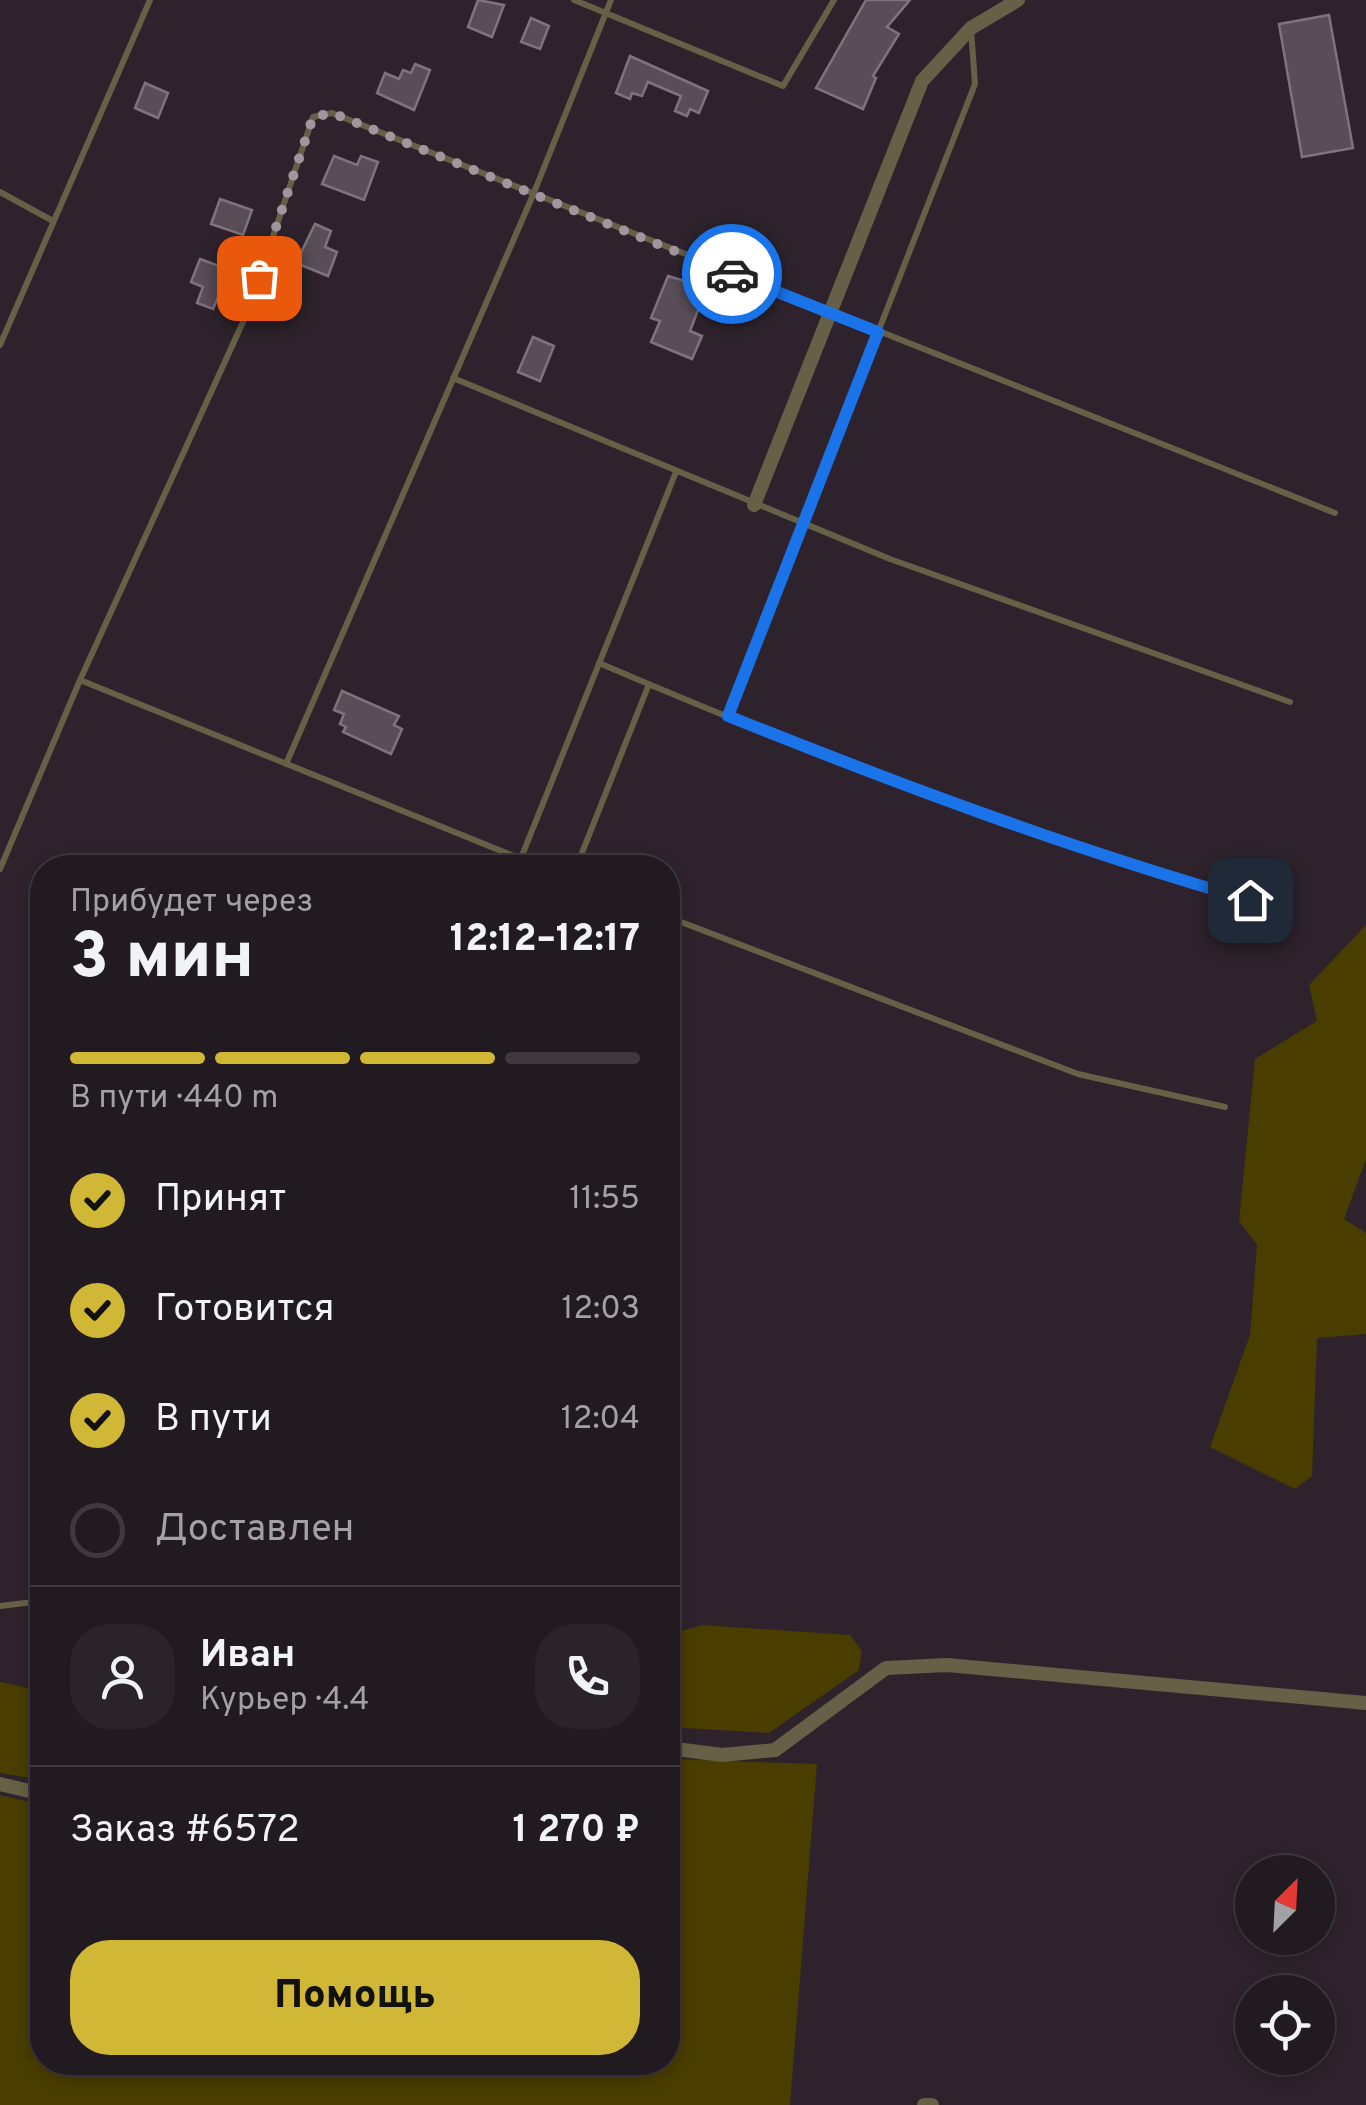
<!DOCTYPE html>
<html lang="ru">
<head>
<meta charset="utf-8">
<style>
	:root { --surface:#221a21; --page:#2a232a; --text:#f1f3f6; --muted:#a2a1a5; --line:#3f383f; --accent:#d1b736 }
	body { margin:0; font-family:Overpass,sans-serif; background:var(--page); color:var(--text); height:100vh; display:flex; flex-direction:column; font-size:38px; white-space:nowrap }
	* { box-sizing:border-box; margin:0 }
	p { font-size:32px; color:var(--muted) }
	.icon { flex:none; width:55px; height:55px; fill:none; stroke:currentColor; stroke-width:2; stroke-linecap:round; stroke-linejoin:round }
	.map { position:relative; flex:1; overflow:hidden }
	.details { position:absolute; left:30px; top:855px; width:650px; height:1220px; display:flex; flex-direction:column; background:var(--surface); border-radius:40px; box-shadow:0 5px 15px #0003,0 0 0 2px var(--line) }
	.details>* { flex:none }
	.needle { width:65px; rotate:24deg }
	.tools { position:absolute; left:1235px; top:1855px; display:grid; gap:20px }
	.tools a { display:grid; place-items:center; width:100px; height:100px; border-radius:50%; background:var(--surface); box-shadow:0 5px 15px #0003,0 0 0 2px var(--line); font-size:50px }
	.pin { position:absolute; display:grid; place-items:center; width:85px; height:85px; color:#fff; margin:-42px; border-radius:20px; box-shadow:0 5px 15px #0006 }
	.courier { position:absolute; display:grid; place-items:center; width:100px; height:100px; margin:-50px; border:8px solid #1a73e8; border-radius:50%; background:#fff; color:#222; box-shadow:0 2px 12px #0007 }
	.headline em { font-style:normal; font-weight:800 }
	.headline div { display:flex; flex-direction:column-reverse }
	.headline { display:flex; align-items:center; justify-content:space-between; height:170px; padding:0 40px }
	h1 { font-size:65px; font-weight:800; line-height:75px }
	.bar { display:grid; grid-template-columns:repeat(4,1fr); gap:15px 10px; align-content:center; height:120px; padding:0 40px }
	.bar i { height:12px; border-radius:8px; background:var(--line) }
	.bar .selected { background:var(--accent) }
	.bar p { grid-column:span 4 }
	.line { display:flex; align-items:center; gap:25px; padding:0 40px; border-top:2px solid var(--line) }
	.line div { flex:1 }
	.round { display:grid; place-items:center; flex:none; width:105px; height:105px; border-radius:40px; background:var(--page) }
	ol { padding:0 40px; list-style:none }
	li { display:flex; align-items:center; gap:30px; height:110px }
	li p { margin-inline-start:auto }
	li .icon { padding:10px; border-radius:50%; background:var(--accent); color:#111; stroke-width:4 }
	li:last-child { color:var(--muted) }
	li i { width:55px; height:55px; border:5px solid var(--line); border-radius:50% }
	.primary-button { display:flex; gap:20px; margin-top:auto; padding:20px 40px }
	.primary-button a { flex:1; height:115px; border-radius:40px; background:var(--accent); color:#111; font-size:40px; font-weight:800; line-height:115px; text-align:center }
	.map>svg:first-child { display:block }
	.green { fill:#493d00 }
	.building { fill:#594d57; stroke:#80737d; stroke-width:2.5 }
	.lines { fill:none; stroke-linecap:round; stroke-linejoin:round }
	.service { stroke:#666047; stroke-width:6 }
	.minor { stroke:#666047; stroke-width:14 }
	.done { stroke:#a0979e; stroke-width:10; stroke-dasharray:0 18 }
	.route { stroke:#1a73e8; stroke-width:12 }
</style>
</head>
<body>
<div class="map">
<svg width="1366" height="2105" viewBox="0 0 1366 2105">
	<rect width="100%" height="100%" fill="#2e232c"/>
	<!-- green -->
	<path class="green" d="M1366 925V1159L1344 1219 1366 1233V1334L1317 1338 1312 1476 1295 1489 1210 1447 1250 1335 1257 1245 1239 1221 1255 1059 1317 1021 1309 985Z
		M702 1625 850 1635 862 1651 859 1670 769 1733 668 1727V1635Z
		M0 1682 42 1691V1780L0 1773Z
		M668 1759 817 1764 790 2105H0V1795L42 1805V2062H668Z"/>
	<!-- building -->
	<path class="building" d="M478 0 504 5 492 37 468 27Z
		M866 0H910L887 27 899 34 873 76 876 78 863 109 816 88Z
		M1329 15 1353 148 1302 157 1279 24Z
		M531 18 549 26 540 49 521 42Z
		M630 56 708 91 699 113 690 109 687 116 675 111 681 96 648 82 642 96 632 93 630 99 616 93Z
		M415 64 430 70 414 110 377 93 385 73 399 79 403 70 411 73Z
		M145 83 168 93 158 118 135 108Z
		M334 156 357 165 361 156 378 162 364 200 322 184Z
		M220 199 252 210 243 235 211 224Z
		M315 224 331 231 325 247 337 252 328 276 296 263Z
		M200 259 230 270 213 309 197 303 203 287 191 282Z
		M668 276 719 291 711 310 700 305 690 331 702 336 692 359 651 342 660 321 651 318Z
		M533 337 554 346 540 381 518 372Z
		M342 691 399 716 394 725 402 729 391 754 343 732 346 727 340 724 344 714 334 710Z"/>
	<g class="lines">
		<!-- service -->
		<path class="service" d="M574 0 783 86 834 0
			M0 192 53 221
			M0 345 150 0
			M453 378 890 559 1290 702
			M599 663C811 754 1027 836 1249 900
			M80 680 543 868
			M728 716 975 84 971 29
			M286 764 533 195 611 0
			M517 868 676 472
			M576 868 649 684
			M0 869 80 680 248 311 313 117 332 113 1335 513
			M668 917 1078 1074 1225 1107
			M0 1606 42 1601"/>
		<!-- minor -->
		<path class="minor" d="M754 505 922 81 971 28 1018 0
			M668 1748 722 1755 775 1750 886 1668 947 1665 1366 1703
			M0 1784 42 1794
			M924 2105H932"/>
	</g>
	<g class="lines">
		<!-- done -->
		<path class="done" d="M259 278 313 117 332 113 732 274"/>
		<!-- route -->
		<path class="route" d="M732 274 878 332 728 716C900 785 1071 849 1250 900"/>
	</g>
</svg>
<div class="tools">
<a><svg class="needle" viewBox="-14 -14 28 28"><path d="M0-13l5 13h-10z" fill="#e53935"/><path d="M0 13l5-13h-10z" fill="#a2a1a5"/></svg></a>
<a><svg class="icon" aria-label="locate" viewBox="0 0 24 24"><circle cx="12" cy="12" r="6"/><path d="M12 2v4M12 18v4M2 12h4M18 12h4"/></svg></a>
</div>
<div class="pin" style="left:259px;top:278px;background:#ea580c"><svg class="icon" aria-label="bag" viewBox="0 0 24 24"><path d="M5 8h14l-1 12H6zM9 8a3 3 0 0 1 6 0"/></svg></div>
<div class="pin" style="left:1250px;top:900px;background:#1f2937"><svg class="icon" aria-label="home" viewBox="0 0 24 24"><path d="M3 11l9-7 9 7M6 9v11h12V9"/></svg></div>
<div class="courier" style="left:732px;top:274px"><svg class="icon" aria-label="car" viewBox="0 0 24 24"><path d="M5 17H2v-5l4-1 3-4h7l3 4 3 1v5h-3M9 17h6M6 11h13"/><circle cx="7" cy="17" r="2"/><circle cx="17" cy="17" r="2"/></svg></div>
<section class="details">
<div class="headline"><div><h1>3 мин</h1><p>Прибудет через</p></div><em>12:12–12:17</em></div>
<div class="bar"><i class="selected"></i><i class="selected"></i><i class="selected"></i><i></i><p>В пути · 440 m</p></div>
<ol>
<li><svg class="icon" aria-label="check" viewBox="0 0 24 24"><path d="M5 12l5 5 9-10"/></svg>Принят<p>11:55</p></li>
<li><svg class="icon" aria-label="check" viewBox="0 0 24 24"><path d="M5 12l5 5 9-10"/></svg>Готовится<p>12:03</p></li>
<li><svg class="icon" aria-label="check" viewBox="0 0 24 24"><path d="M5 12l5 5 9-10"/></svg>В пути<p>12:04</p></li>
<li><i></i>Доставлен</li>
</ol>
<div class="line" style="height:180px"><a class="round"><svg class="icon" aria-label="person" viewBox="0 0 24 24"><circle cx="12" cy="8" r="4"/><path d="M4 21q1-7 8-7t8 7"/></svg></a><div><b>Иван</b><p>Курьер · 4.4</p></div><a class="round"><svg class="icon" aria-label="phone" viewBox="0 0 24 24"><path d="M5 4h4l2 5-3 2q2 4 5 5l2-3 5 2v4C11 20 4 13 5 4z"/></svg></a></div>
<div class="line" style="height:130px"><div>Заказ #6572</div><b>1 270 ₽</b></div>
<div class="primary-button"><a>Помощь</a></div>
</section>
</div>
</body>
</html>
